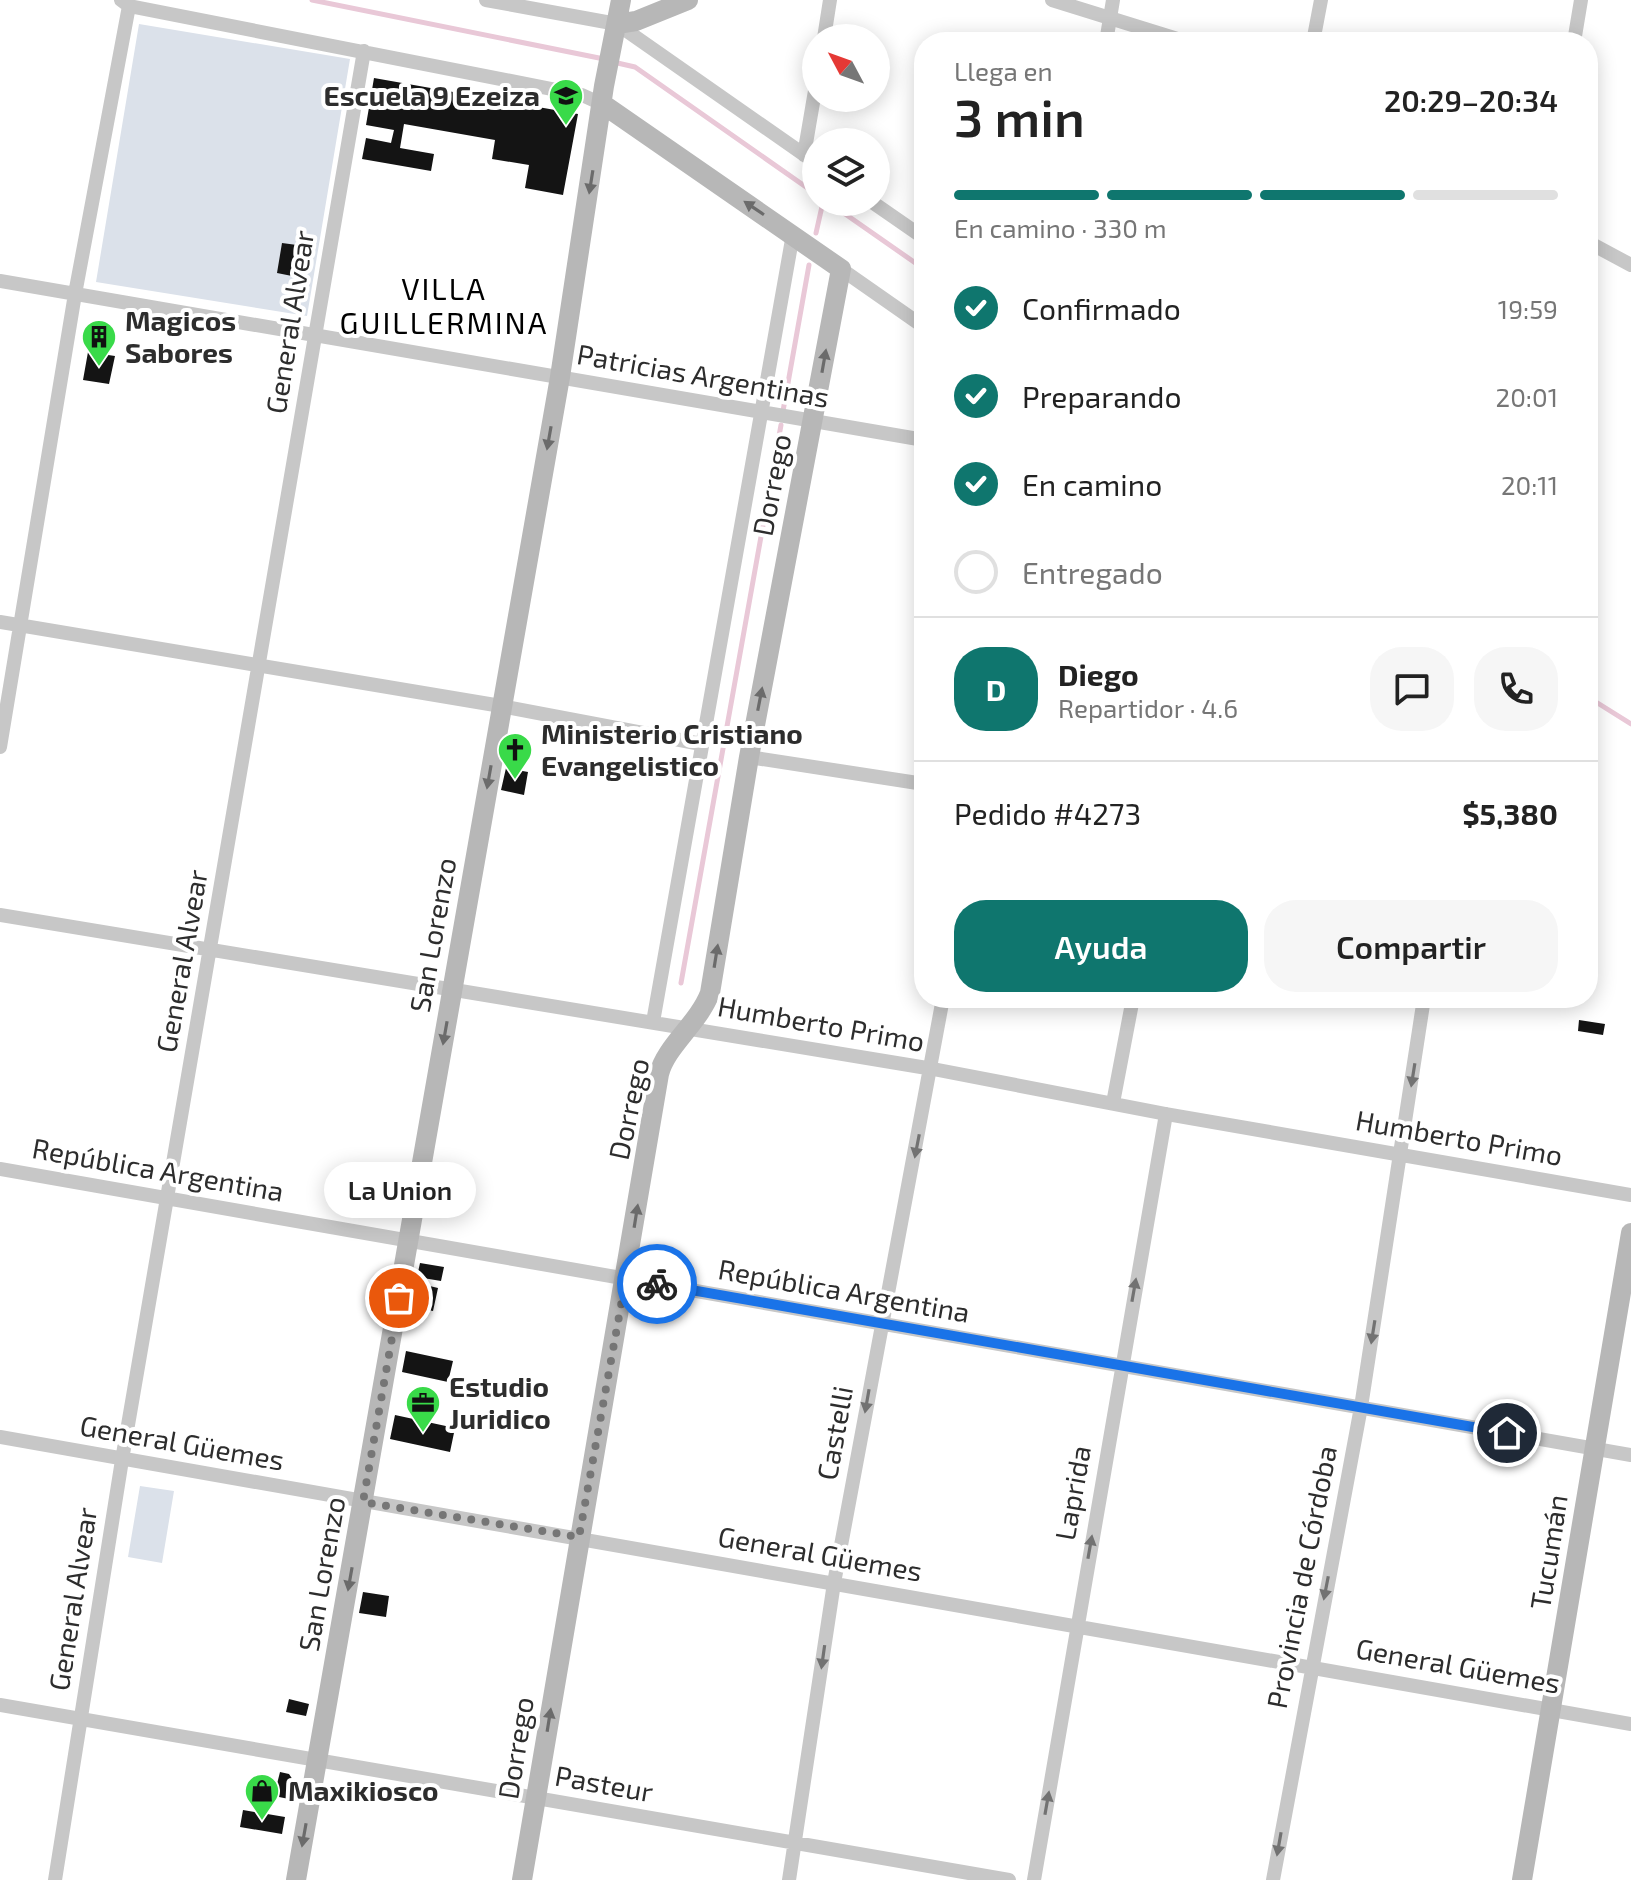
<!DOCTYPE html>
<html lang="es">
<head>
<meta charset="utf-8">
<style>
	:root { --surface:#fff; --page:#f6f6f6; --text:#222; --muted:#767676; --line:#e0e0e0; --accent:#0f766e }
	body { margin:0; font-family:"Exo 2",sans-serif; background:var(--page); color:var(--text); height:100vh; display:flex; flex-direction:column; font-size:30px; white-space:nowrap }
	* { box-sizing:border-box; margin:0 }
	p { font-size:26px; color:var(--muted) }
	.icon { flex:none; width:44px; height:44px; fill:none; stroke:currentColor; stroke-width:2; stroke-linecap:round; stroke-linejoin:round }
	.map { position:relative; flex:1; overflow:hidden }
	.details { position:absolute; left:914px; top:32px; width:684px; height:976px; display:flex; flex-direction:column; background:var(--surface); border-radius:32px; box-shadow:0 4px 20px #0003 }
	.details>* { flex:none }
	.needle { width:52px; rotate:311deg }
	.tools { position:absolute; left:802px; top:24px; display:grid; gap:16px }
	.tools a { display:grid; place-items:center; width:88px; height:88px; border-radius:50%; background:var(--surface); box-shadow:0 4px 20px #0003; font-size:40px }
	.pin { position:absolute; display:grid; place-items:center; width:68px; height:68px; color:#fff; margin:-34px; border:4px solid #fff; border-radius:50%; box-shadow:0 2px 8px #0007 }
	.courier { position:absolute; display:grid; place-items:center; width:80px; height:80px; margin:-40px; border:6px solid #1a73e8; border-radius:50%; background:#fff; color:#222; box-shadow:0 2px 10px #0007 }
	.bubble { position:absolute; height:56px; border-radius:28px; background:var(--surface); box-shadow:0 4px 20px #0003; font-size:26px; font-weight:600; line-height:56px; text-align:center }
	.headline em { font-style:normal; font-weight:600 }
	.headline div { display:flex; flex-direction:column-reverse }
	.headline { display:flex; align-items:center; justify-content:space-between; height:136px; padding:0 40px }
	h1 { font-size:52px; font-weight:600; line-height:60px }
	.bar { display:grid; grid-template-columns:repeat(4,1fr); gap:12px 8px; align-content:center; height:96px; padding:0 40px }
	.bar i { height:10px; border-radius:6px; background:var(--line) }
	.bar .current { background:var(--accent) }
	.bar p { grid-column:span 4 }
	.line { display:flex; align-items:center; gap:20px; padding:0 40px; border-top:2px solid var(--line) }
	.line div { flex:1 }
	.round { display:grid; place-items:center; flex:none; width:84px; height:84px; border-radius:32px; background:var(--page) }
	ol { padding:0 40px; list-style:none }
	li { display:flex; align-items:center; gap:24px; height:88px }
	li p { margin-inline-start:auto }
	li .icon { padding:8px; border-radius:50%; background:var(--accent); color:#fff; stroke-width:4 }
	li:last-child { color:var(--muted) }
	li i { width:44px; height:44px; border:4px solid var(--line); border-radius:50% }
	.action { display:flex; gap:16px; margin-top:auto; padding:16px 40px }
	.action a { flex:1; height:92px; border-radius:32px; background:var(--accent); color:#fff; font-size:32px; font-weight:600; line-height:92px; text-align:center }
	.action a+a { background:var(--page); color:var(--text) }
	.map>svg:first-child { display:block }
	.green { fill:#dbe1ea }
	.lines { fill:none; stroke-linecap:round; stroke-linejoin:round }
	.stream { stroke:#e9c8d7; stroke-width:5 }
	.building { fill:#141414 }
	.street { stroke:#c7c7c7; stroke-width:14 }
	.secondary { stroke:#b7b7b7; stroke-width:20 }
	.oneway { fill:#6b6b6b }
	.oneway2 { fill:#727272 }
	.done { stroke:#767676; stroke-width:8; stroke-dasharray:0 14.4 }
	.route { stroke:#1a73e8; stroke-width:10 }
	.labels { text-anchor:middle; stroke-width:8; stroke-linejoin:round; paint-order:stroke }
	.poi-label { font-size:28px; font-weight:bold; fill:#2d2d2d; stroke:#fff; text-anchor:start }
	.street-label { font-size:28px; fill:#2d2d2d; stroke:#fff }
	.neighbourhood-label { font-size:30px; letter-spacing:2px; fill:#000; stroke:#fff }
</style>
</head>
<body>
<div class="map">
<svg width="1631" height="1880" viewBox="0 0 1631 1880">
	<rect width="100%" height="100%" fill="#fff"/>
	<!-- green -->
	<path class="green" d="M139 24 350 59 307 316 96 282Z
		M140 1486 174 1491 162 1563 128 1557Z"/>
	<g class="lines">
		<!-- stream -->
		<path class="stream" d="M312 0 604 59
			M613 62 635 67 816 194
			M828 202 924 269
			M816 233 823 202
			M783 411 809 265
			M1588 697 1631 724
			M681 983 781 425"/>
	</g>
	<!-- building -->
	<path class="building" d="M374 78 578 114 563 195 525 188 529 165 492 159 495 140 404 124 400 148 434 154 431 171 362 159 366 138 391 143 394 130 366 125Z
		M282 243 297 245 292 276 277 273Z
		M88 352 115 356 109 384 83 380Z
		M506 768 528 772 524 795 501 790Z
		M1579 1020 1605 1024 1603 1035 1578 1031Z
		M374 1173 396 1177 393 1195 371 1192Z
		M420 1263 444 1267 441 1281 417 1277Z
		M417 1283 438 1288 433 1311 412 1307Z
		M406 1351 453 1361 448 1382 402 1372Z
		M395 1415 455 1428 450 1452 390 1439Z
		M363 1592 389 1596 386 1617 359 1613Z
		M289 1699 309 1704 306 1716 286 1712Z
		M280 1772 289 1774 293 1780 289 1799 274 1796Z
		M243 1810 285 1817 282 1834 240 1827Z"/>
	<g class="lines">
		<!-- street -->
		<path class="street" d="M121 0 129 6 582 95 604 105
			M486 0 617 24 816 163
			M1052 0 1187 42
			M824 38 830 0
			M1106 42 1113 0
			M1313 42 1321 0
			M1574 42 1581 0
			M804 155 816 85
			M872 202 924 238
			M1588 242 1631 265
			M841 269 924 327
			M0 281 924 440
			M0 622 501 706 701 744
			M0 747 75 294 129 6
			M749 757 924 784
			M0 915 933 1069 1166 1114 1631 1195
			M653 1022 793 234
			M1113 1103 1133 998
			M0 1169 1631 1455
			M0 1437 1631 1724
			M0 1705 1009 1880
			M55 1880 122 1460 364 51
			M789 1880 834 1583 943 998
			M1034 1880 1166 1114
			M1273 1880 1361 1407 1424 998"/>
		<!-- secondary -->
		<path class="secondary" d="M617 24 636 21 688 0
			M296 1880 560 377 604 86 621 0
			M522 1880 659 1074C666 1046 698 1024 710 993L749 757 841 269 604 105
			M1522 1880 1631 1233"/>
	</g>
	<!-- one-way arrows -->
	<defs><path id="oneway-solid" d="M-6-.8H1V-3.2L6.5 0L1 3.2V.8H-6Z" transform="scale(2)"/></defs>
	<g class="oneway">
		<use href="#oneway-solid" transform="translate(591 182) rotate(99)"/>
		<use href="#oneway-solid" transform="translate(754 208) rotate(-146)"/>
		<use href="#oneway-solid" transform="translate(824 361) rotate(-80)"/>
		<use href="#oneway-solid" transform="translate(549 438) rotate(100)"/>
		<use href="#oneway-solid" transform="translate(760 699) rotate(-79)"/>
		<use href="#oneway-solid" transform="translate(489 777) rotate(100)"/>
		<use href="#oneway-solid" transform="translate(716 956) rotate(-81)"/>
		<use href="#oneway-solid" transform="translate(445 1033) rotate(100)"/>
		<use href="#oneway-solid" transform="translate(636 1216) rotate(-81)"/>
		<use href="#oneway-solid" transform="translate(350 1579) rotate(100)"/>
		<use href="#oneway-solid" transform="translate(549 1720) rotate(-81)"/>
		<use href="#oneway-solid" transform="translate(304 1835) rotate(100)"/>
	</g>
	<g class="oneway2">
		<use href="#oneway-solid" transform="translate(1413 1075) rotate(99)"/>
		<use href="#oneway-solid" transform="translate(917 1146) rotate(101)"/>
		<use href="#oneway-solid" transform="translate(1134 1290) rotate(-80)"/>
		<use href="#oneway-solid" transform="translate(1373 1332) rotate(99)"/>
		<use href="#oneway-solid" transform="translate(867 1401) rotate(100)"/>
		<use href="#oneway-solid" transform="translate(1090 1547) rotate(-80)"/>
		<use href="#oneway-solid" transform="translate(1326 1588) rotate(101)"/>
		<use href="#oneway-solid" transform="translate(823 1657) rotate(98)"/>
		<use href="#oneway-solid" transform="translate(1047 1803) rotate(-80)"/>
		<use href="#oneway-solid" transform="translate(1279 1844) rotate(100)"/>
	</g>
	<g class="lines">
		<!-- done -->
		<path class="done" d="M399 1298 363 1502 579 1537 626 1278 657 1284"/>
		<!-- route -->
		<path class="route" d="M657 1284 1507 1433"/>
	</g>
	<!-- icons -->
	<defs>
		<symbol id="school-pin" viewBox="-11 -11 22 30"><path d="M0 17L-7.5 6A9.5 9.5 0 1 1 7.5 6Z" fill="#39da49" stroke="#fff"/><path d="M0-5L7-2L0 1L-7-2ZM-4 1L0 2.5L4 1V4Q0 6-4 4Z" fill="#111"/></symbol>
		<symbol id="building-pin" viewBox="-11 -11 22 30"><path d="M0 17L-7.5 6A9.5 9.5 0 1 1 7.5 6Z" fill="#39da49" stroke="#fff"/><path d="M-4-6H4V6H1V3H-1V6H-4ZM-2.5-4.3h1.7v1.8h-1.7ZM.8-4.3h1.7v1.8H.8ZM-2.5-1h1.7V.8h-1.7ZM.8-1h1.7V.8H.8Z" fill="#111"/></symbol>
		<symbol id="church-pin" viewBox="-11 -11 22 30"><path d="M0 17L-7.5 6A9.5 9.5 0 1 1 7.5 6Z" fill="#39da49" stroke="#fff"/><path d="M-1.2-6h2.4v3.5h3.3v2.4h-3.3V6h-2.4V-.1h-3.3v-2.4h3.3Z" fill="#111"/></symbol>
		<symbol id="office-pin" viewBox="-11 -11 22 30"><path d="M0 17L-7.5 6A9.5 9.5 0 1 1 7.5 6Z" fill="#39da49" stroke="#fff"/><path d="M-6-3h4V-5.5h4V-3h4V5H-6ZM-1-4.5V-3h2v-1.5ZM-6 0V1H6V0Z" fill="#111"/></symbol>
		<symbol id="shop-pin" viewBox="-11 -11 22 30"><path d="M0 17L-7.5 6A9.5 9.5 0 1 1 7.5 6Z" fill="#39da49" stroke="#fff"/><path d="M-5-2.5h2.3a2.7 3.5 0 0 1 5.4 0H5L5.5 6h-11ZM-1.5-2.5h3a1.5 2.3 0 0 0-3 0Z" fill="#111"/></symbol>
	</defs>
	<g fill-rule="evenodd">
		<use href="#school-pin" x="546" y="76" width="40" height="54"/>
		<use href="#building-pin" x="79" y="317" width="40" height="54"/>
		<use href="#church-pin" x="495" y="730" width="40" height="54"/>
		<use href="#office-pin" x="403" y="1383" width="40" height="54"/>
		<use href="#shop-pin" x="242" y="1771" width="40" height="54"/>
	</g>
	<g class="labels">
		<!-- poi labels -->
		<g class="poi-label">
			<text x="540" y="106" text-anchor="end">Escuela 9 Ezeiza</text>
			<text x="125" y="331">Magicos<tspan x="125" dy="32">Sabores</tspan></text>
			<text x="541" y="744">Ministerio Cristiano<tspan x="541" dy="32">Evangelistico</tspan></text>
			<text x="449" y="1397">Estudio<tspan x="449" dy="32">Juridico</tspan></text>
			<text x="288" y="1801">Maxikiosco</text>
		</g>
		<!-- street labels -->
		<g class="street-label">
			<text transform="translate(290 322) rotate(-81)" y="10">General Alvear</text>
			<text transform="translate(703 376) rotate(10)" y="10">Patricias Argentinas</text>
			<text transform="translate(772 485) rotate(-79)" y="10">Dorrego</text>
			<text transform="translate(433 935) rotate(-80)" y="10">San Lorenzo</text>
			<text transform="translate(182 961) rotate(-80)" y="10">General Alvear</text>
			<text transform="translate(821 1024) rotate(10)" y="10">Humberto Primo</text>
			<text transform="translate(629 1109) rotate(-78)" y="10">Dorrego</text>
			<text transform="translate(1459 1138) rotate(10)" y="10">Humberto Primo</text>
			<text transform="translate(158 1170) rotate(10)" y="10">República Argentina</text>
			<text transform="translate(844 1291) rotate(10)" y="10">República Argentina</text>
			<text transform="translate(835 1433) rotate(-80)" y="10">Castelli</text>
			<text transform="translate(182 1443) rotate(10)" y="10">General Güemes</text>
			<text transform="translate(1073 1493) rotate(-80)" y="10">Laprida</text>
			<text transform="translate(1549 1552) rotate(-81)" y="10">Tucumán</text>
			<text transform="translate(820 1554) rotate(10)" y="10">General Güemes</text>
			<text transform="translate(322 1574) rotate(-80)" y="10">San Lorenzo</text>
			<text transform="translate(1302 1577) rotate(-79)" y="10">Provincia de Córdoba</text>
			<text transform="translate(73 1599) rotate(-81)" y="10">General Alvear</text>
			<text transform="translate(1458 1666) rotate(10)" y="10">General Güemes</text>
			<text transform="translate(516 1748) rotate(-81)" y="10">Dorrego</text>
			<text transform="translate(604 1784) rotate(10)" y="10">Pasteur</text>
		</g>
		<!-- neighbourhood labels -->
		<g class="neighbourhood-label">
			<text x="444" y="300">VILLA<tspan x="444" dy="34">GUILLERMINA</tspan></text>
		</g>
	</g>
</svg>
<div class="tools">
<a><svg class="needle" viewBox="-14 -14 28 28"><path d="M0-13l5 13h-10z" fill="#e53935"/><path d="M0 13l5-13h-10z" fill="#767676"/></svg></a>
<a><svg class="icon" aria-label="layers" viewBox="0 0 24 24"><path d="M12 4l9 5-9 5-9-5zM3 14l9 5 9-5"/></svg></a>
</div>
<div class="pin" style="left:399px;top:1298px;background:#ea580c"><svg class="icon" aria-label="bag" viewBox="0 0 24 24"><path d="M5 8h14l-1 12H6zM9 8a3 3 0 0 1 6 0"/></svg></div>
<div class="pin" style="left:1507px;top:1433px;background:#1f2937"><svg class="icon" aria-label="home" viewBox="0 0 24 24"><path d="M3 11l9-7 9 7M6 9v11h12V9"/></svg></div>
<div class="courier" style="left:657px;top:1284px"><svg class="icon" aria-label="bike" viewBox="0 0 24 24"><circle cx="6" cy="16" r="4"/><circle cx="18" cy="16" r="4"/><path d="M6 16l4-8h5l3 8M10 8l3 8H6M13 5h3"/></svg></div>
<div class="bubble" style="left:324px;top:1162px;width:152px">La Union</div>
<section class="details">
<div class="headline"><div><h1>3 min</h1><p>Llega en</p></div><em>20:29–20:34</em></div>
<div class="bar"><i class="current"></i><i class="current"></i><i class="current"></i><i></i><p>En camino · 330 m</p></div>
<ol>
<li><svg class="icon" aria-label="check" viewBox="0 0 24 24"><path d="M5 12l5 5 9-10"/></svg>Confirmado<p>19:59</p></li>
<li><svg class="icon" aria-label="check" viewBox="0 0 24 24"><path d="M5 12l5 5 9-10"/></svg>Preparando<p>20:01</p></li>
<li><svg class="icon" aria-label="check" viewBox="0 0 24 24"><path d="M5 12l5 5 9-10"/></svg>En camino<p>20:11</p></li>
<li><i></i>Entregado</li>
</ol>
<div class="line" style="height:144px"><b class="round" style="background:var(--accent);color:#fff">D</b><div><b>Diego</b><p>Repartidor · 4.6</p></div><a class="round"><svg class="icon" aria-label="chat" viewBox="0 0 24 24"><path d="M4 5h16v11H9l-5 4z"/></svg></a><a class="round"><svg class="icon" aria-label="phone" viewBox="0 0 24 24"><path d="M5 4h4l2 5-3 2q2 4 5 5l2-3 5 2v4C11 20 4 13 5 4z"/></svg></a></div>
<div class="line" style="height:104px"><div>Pedido #4273</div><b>$5,380</b></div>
<div class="action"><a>Ayuda</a><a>Compartir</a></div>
</section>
</div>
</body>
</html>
